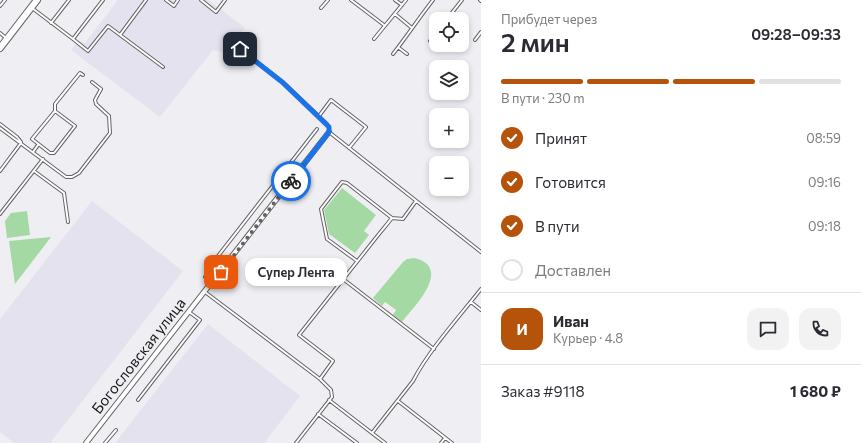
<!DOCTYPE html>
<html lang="ru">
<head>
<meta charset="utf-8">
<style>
	:root { --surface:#fff; --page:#f2f2f3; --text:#2b2b33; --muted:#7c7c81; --line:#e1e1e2; --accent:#b45309 }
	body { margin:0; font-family:Commissioner,sans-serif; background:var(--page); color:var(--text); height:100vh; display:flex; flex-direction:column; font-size:15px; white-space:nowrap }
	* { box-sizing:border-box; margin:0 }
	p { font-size:13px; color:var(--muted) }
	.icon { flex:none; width:22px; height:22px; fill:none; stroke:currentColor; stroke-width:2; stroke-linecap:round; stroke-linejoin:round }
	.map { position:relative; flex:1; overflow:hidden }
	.panel { display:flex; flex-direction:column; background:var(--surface); width:380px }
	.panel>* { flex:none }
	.fabs { position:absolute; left:429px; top:12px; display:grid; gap:8px }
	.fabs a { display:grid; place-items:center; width:40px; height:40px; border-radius:8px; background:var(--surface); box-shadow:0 2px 6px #0003; font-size:20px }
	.pin { position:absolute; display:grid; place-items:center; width:34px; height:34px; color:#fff; margin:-17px; border-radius:8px; box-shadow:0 2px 6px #0006 }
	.courier { position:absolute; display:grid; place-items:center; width:40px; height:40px; margin:-20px; border:3px solid #1a73e8; border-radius:50%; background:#fff; color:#222; box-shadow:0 1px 5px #0007 }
	.bubble { position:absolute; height:28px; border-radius:12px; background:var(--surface); box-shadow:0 2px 6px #0003; font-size:13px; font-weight:600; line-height:28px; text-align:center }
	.overview em { font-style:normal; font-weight:600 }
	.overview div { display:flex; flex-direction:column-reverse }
	.overview { display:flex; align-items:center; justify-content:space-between; height:68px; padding:0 20px }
	h1 { font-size:26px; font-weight:600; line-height:30px }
	.bar { display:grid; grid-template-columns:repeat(4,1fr); gap:6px 4px; align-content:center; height:48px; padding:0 20px }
	.bar i { height:5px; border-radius:3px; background:var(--line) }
	.bar .selected { background:var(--accent) }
	.bar p { grid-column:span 4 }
	.line { display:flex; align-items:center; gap:10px; padding:0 20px; border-top:1px solid var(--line) }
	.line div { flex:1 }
	.round { display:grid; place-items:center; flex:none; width:42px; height:42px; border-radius:12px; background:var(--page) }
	ol { padding:0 20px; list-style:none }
	li { display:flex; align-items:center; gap:12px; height:44px }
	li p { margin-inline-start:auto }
	li .icon { padding:4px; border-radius:50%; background:var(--accent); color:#fff; stroke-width:4 }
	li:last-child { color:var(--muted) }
	li i { width:22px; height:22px; border:2px solid var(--line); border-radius:50% }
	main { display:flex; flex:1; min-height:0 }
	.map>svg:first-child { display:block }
	.built { fill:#e3e2ee }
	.green { fill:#a4d9a3 }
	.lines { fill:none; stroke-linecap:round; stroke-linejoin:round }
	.lane-casing { stroke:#646467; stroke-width:4 }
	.street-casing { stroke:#646467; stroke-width:6 }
	.secondary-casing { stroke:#646467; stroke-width:8 }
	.lane { stroke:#fff; stroke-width:2 }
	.street { stroke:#fff; stroke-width:4 }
	.secondary { stroke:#fff; stroke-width:6 }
	.done { stroke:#636365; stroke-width:4; stroke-dasharray:0 7.2 }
	.route { stroke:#1a73e8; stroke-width:5 }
	.labels { text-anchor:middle; stroke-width:3; stroke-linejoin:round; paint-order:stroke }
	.street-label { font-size:15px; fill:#181819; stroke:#efeff3 }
</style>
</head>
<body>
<main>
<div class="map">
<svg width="481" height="443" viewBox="0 0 481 443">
	<rect width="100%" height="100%" fill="#efeff3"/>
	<!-- built -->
	<path class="built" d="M118 0H209L245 28 238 36 244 40 233 55 213 50 160 117 71 50 79 40 85 43Z
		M92 201 183 271 50 443H14L0 432V319Z
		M208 324 300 396 265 442 266 443H115Z"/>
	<!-- green -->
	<path class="green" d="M342 188 376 215 364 231 369 235 355 253 329 234 324 210Z
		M27 211 30 235 7 238 5 221 11 213Z
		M51 237 15 284 9 241Z
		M414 258C420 259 424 261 428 265 441 281 411 310 402 322L393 315 396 310 385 302 382 306 373 298 403 262 407 259Z"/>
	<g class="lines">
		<defs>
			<path id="lane" d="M166 0 174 6 178 0
				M201 0 216 12 225 0
				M351 0 384 25
				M395 0 402 5
				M480 0 481 1
				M0 6 5 0
				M32 8 73 39 103 0
				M321 8 328 0
				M395 14 412 28
				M447 19 462 0
				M51 23 69 0
				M0 33 6 38
				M120 35 146 0
				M73 39 88 51 108 26 163 67
				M374 39 406 0
				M475 40 481 32
				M430 41 436 33
				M399 48 407 54
				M240 49 283 82 327 124 329 127V132L481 252
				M393 54C407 36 419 18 433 0
				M55 111 75 126 54 153H50L32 139 55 111V104L80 73 83 75
				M319 116 331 100 366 127 349 148
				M0 124 17 137 21 142
				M0 128 66 177H72L79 173 110 133 109 116 96 104 95 100 101 89 92 82
				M33 152 38 145
				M0 171 21 143
				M34 171 64 193 68 222
				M0 214 43 159
				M357 261 327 239 321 209 342 182 347 183 392 218
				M205 277 208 273 211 265 317 129
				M343 279 434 349
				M205 292 320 379 331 390 332 397 296 443
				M471 302 481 310
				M320 379 333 361 299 335 375 239 392 218 403 219 416 201
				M138 400 200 320 189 312
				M329 400 385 443
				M398 401 452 443
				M318 414 357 443
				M372 433 413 381C429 350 459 317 481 289
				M105 443 116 430
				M441 443 445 438"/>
			<path id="street" d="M86 443 329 132"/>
			<path id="secondary" d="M0 48 37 0"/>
		</defs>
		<!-- lane casing -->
		<use href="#lane" class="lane-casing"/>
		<!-- street casing -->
		<use href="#street" class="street-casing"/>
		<!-- secondary casing -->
		<use href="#secondary" class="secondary-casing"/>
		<!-- lane -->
		<use href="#lane" class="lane"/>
		<!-- street -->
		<use href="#street" class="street"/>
		<!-- secondary -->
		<use href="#secondary" class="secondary"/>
	</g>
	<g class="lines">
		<!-- done -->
		<path class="done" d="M221 272 291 181"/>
		<!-- route -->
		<path class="route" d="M240 49 282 82 329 127V132L291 181"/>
	</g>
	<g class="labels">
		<!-- street labels -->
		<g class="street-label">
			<text transform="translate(139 356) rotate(-52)" y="5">Богословская улица</text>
		</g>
	</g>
</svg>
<div class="fabs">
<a><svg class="icon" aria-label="locate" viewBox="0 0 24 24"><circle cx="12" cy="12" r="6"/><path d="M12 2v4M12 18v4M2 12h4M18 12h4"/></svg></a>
<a><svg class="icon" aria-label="layers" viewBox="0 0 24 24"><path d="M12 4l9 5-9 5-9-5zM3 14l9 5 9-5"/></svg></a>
<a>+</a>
<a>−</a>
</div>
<div class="pin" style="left:221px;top:272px;background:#ea580c"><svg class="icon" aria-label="bag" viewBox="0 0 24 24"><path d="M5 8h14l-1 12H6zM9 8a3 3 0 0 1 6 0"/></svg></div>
<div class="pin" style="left:240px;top:49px;background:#1f2937"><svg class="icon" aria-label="home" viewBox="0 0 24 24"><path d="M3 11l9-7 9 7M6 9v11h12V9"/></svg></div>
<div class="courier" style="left:291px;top:181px"><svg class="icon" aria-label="bike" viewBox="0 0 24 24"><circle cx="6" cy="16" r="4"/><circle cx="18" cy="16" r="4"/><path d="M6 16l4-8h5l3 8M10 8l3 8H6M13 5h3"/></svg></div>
<div class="bubble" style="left:245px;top:258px;width:102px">Супер Лента</div>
</div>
<section class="panel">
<div class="overview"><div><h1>2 мин</h1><p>Прибудет через</p></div><em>09:28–09:33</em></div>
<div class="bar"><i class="selected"></i><i class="selected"></i><i class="selected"></i><i></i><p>В пути · 230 m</p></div>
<ol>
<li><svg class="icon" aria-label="check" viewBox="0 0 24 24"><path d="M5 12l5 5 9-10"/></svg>Принят<p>08:59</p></li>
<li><svg class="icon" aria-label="check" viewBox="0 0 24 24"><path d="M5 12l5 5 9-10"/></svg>Готовится<p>09:16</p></li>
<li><svg class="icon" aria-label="check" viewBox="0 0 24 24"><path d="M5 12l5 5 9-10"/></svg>В пути<p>09:18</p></li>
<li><i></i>Доставлен</li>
</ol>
<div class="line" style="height:72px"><b class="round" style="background:var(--accent);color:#fff">И</b><div><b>Иван</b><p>Курьер · 4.8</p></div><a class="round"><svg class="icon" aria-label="chat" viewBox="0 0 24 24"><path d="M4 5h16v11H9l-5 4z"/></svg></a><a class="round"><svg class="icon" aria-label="phone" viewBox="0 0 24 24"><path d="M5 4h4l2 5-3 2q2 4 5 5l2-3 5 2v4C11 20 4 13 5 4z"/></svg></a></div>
<div class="line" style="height:52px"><div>Заказ #9118</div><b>1 680 ₽</b></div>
</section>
</main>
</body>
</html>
